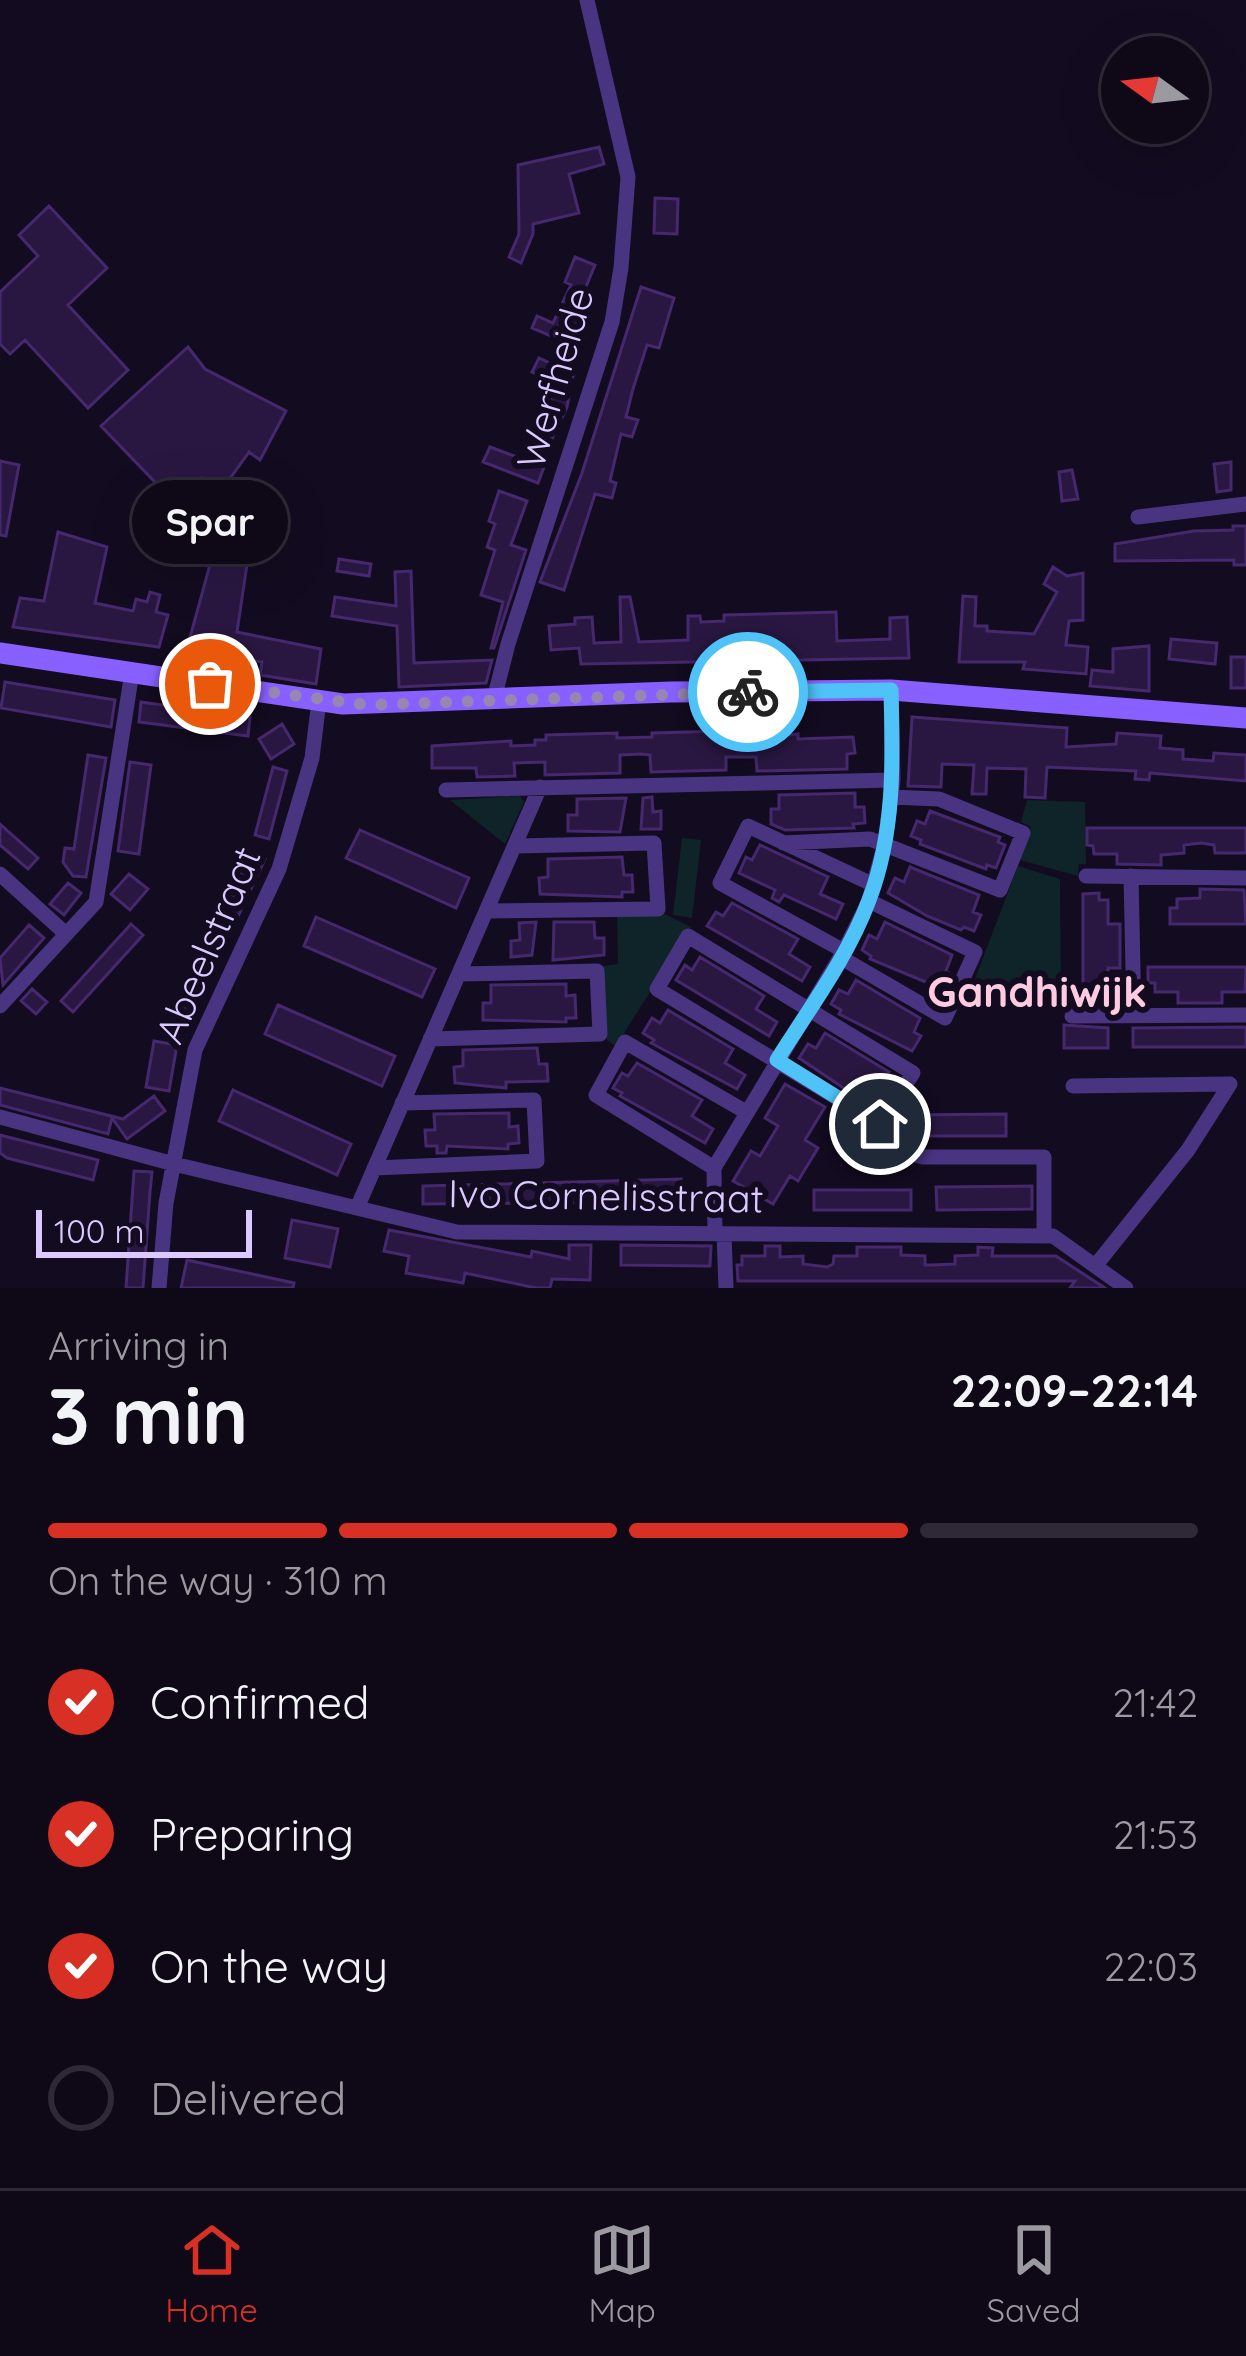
<!DOCTYPE html>
<html lang="en">
<head>
<meta charset="utf-8">
<style>
	:root { --surface:#0e0817; --page:#171120; --text:#f1f3f6; --muted:#9b9aa1; --line:#2e2936; --accent:#d93025 }
	body { margin:0; font-family:Quicksand,sans-serif; background:var(--page); color:var(--text); height:100vh; display:flex; flex-direction:column; font-size:45px; white-space:nowrap }
	* { box-sizing:border-box; margin:0 }
	p { font-size:39px; color:var(--muted) }
	.icon { flex:none; width:66px; height:66px; fill:none; stroke:currentColor; stroke-width:2; stroke-linecap:round; stroke-linejoin:round }
	.map { position:relative; height:1288px; overflow:hidden }
	.details { display:flex; flex-direction:column; background:var(--surface); flex:1 }
	.details>* { flex:none }
	.needle { width:78px; rotate:285deg }
	.fabs { position:absolute; left:1101px; top:36px; display:grid; gap:24px }
	.fabs a { display:grid; place-items:center; width:108px; height:108px; border-radius:50%; background:var(--surface); box-shadow:0 12px 48px #0002,0 0 0 3px var(--line); font-size:60px }
	.scale { position:absolute; left:36px; bottom:30px; width:216px; box-sizing:border-box; padding-left:12px; border:6px solid #dcc9ff; border-top:0; font-size:33px; line-height:42px; white-space:nowrap; color:#dcc9ff; -webkit-text-stroke:9px #130b1f; paint-order:stroke }
	.pin { position:absolute; display:grid; place-items:center; width:102px; height:102px; color:#fff; margin:-51px; border:6px solid #fff; border-radius:50%; box-shadow:0 3px 12px #0007 }
	.courier { position:absolute; display:grid; place-items:center; width:120px; height:120px; margin:-60px; border:9px solid #4fc3f7; border-radius:50%; background:#fff; color:#222; box-shadow:0 3px 15px #0007 }
	.bubble { position:absolute; height:84px; border-radius:42px; background:var(--surface); box-shadow:0 12px 48px #0002,0 0 0 3px var(--line); font-size:39px; font-weight:800; line-height:84px; text-align:center }
	.head em { font-style:normal; font-weight:800 }
	.head div { display:flex; flex-direction:column-reverse }
	.head { display:flex; align-items:center; justify-content:space-between; height:204px; padding:0 48px }
	h1 { font-size:78px; font-weight:800; line-height:90px }
	.bar { display:grid; grid-template-columns:repeat(4,1fr); gap:18px 12px; align-content:center; height:144px; padding:0 48px }
	.bar i { height:15px; border-radius:9px; background:var(--line) }
	.bar .selected { background:var(--accent) }
	.bar p { grid-column:span 4 }
	ol { padding:0 48px; list-style:none }
	li { display:flex; align-items:center; gap:36px; height:132px }
	li p { margin-inline-start:auto }
	li .icon { padding:12px; border-radius:50%; background:var(--accent); color:#fff; stroke-width:4 }
	li:last-child { color:var(--muted) }
	li i { width:66px; height:66px; border:6px solid var(--line); border-radius:50% }
	.tab-bar { display:flex; justify-content:space-around; align-items:center; height:168px; border-top:3px solid var(--line); background:var(--surface); font-size:33px; color:var(--muted) }
	.tab-bar a { display:grid; justify-items:center; gap:6px }
	.tab-bar .selected { color:var(--accent) }
	.map>svg:first-child { display:block }
	.green { fill:#0e2429 }
	.building { fill:#291741; stroke:#45286e; stroke-width:3 }
	.lines { fill:none; stroke-linecap:round; stroke-linejoin:round }
	.street { stroke:#483480; stroke-width:15 }
	.secondary { stroke:#8860ff; stroke-width:21 }
	.done { stroke:#9686b1; stroke-width:12; stroke-dasharray:0 21.6 }
	.route { stroke:#4fc3f7; stroke-width:15 }
	.labels { text-anchor:middle; stroke-width:12; stroke-linejoin:round; paint-order:stroke }
	.street-label { font-size:39px; fill:#dcc9ff; stroke:#130b1f }
	.neighbourhood-label { font-size:42px; font-weight:bold; fill:#ffcbe1; stroke:#130b1f }
</style>
</head>
<body>
<div class="map">
<svg width="1246" height="1288" viewBox="0 0 1246 1288">
	<rect width="100%" height="100%" fill="#130b1f"/>
	<!-- green -->
	<path class="green" d="M520 796 524 802 505 844 450 800Z
		M1027 800 1085 802 1086 864H1079L1078 876 1020 860 1031 827 1021 822Z
		M682 838 701 840 692 918 673 915Z
		M1018 866 1060 879 1061 1007 1006 1008 971 989Z
		M663 913 691 927 616 1046 607 1040 603 966 618 964 617 915Z"/>
	<!-- building -->
	<path class="building" d="M599 147 604 164 569 174 579 213 533 224V234L521 263 509 257 519 234 518 165Z
		M655 198 678 199 677 234 654 233Z
		M49 206 107 268 68 305 128 370 88 408 25 340 10 354 0 344V292L38 256 19 235Z
		M575 257 595 265 578 306 587 310 577 333 584 337 579 348 532 328 537 316 553 323 571 285 565 282Z
		M641 287 674 298 659 348 647 345 633 389 626 417 638 420 632 437 621 434 610 481 616 483 612 498 595 494 564 590 540 582 582 473Z
		M188 347 205 369 286 411 260 460 249 452 231 477 241 486 226 499 202 478 179 507 101 426Z
		M539 358 574 374 565 395 569 397 567 407 552 439 535 431 557 384 532 372Z
		M490 447 544 467 538 483 483 462Z
		M0 461 19 465 6 536 0 535Z
		M1231 462V490L1217 492 1214 464Z
		M1072 470 1078 499 1062 501 1059 472Z
		M499 491 527 501 511 545 526 550 494 648H491L503 602 481 595 495 550 487 547 495 524 489 521Z
		M1233 526H1246V565H1234V560L1115 561V544L1194 531 1233 530Z
		M58 532 107 547 95 603 133 611 136 599 147 602 150 592 160 595 156 612 168 615 159 647 13 627 20 598 44 601Z
		M217 539 250 544 237 632 321 649 316 684 260 675 262 662 186 652Z
		M339 559 371 564 369 576 337 571Z
		M1053 567 1067 576 1083 573V620L1069 621 1066 645 1088 647 1086 674 1023 669 1025 662H959L963 596 976 597 975 626H987V631L1034 634 1057 592 1044 584Z
		M411 571 414 663 492 660 486 683 399 687 397 626 332 616 335 597 396 606 395 572Z
		M620 597H630L639 642 688 640V616H700L701 622 724 621V615L836 612 837 641 890 639V618L907 617 909 658 581 664 579 648 551 650 549 626 575 624V618L592 617 594 643 621 642Z
		M1171 639 1217 643 1215 664 1169 659Z
		M1149 646V691L1090 686 1092 670 1113 672V649Z
		M1231 657H1246V688H1231Z
		M5 682 115 700 111 727 1 708Z
		M141 702 250 717 248 736 139 722Z
		M912 717 1067 728 1066 747 1116 744 1117 733 1161 736 1160 748 1183 750V759L1213 761 1214 753 1246 755V781L1150 773 1149 780 1135 779 1136 771 1047 767 1045 798 1025 797 1026 769 987 768 986 794H972L974 765 942 764 941 787 908 786Z
		M282 724 294 744 271 759 259 739Z
		M723 731V736L734 735V740L798 734V739L853 737 855 753 847 754V769L757 771 756 757H726V770L651 772 650 755 641 754 620 755V773L545 775V762L514 763 515 776 477 777 476 768H432V746L511 741V746L535 745V740H546V735L617 733V738L652 737V733Z
		M88 755 106 758 86 877 73 876 63 862 65 848 74 849Z
		M130 762 151 765 139 854 118 851Z
		M273 767 287 771 269 839 255 835Z
		M855 793V807H864L865 823 853 824 854 828 785 830 771 824V809H779V795Z
		M652 797 653 812 661 811V829H641L643 798Z
		M626 798 620 832 568 831V815H577V799Z
		M930 811 1000 837 998 842 1005 845 996 868 987 865 986 869 920 844 921 840 911 836 917 821 925 824Z
		M0 824 38 858 28 869 0 845Z
		M1087 828H1246V853H1215L1214 845 1201 843 1184 845V853L1161 855V865L1117 864V854H1094L1093 846 1087 845Z
		M360 830 469 878 456 908 346 858Z
		M760 845 828 877 820 894 843 904 836 919 784 895 779 902 772 898 775 890 739 873 746 857 752 860Z
		M250 852 265 859 187 1025 172 1018Z
		M622 857 624 875H632L633 892H622V897L540 894 539 878 548 877V859Z
		M910 867 979 895 973 912 981 915 974 931 964 927 961 930 927 916 888 893 895 878 904 882Z
		M129 874 148 889 130 910 111 894Z
		M68 883 81 893 64 915 50 904Z
		M1200 889 1244 890 1246 924H1170V908H1177V899L1200 898Z
		M1099 893V900H1108V924H1120V968H1108V991H1099V998H1083V894Z
		M732 903 798 939 789 954 810 967 802 981 707 926 716 912 723 916Z
		M316 917 435 969 422 997 304 946Z
		M536 922 532 955 511 957V941L520 940 519 923Z
		M554 922H594L595 938H604V955L553 960Z
		M885 922 952 955 946 971 952 974 945 990 870 959 871 956 862 950 869 935 877 939Z
		M131 924 143 935 73 1012 61 1001Z
		M29 925 44 938 3 985 0 958Z
		M700 957 764 996 756 1009 777 1022 769 1036 676 980 685 965 692 970Z
		M1148 967H1246L1245 992H1222V1003H1178V992H1155V983H1148Z
		M856 980 920 1018 914 1032 921 1036 912 1051 839 1014 841 1010 831 1004 839 990 848 994Z
		M566 984V996L575 995 576 1018H566V1022L483 1020V1003H491V985Z
		M32 989 47 1002 36 1014 21 1001Z
		M278 1005 395 1056 382 1086 265 1034Z
		M668 1010 733 1049 725 1063 745 1075 737 1089 651 1043 654 1040 643 1033 652 1018 660 1023Z
		M1064 1025 1108 1028V1048H1064Z
		M1246 1027V1047H1133V1028Z
		M825 1033 889 1072 881 1087 887 1091 878 1105 842 1087 799 1058 808 1044 816 1048Z
		M154 1041 177 1045 169 1091 146 1087Z
		M537 1048 539 1064H547L548 1081 506 1082V1088L455 1083 454 1067 463 1066V1050Z
		M637 1063 702 1100 692 1116 713 1129 705 1143 620 1096 622 1093 613 1088 622 1073 628 1076Z
		M785 1084 825 1107 805 1140 818 1148 798 1181 790 1176 773 1204 733 1181 751 1151 760 1156 778 1126 765 1118Z
		M0 1088 123 1119 154 1096 165 1111 127 1139 112 1118 108 1134 0 1105Z
		M233 1090 351 1144 337 1175 219 1121Z
		M509 1113V1127L518 1126 519 1143 508 1144V1149L447 1146 446 1153H437V1146H426L425 1130H435L434 1114Z
		M1006 1114V1136H903V1115Z
		M0 1135 98 1160 93 1180 7 1158 0 1153Z
		M134 1171 152 1172 150 1192 143 1288H126Z
		M681 1179 682 1202 423 1204V1186Z
		M1032 1186V1209L937 1210 936 1187Z
		M814 1190H911V1210H814Z
		M292 1220 338 1229 330 1267 285 1258Z
		M389 1230 531 1257 532 1251 569 1259V1245H591L590 1280 552 1279 550 1288H536L465 1273 463 1283 406 1273 409 1256 384 1251Z
		M621 1245 711 1246 710 1266 621 1265Z
		M765 1246H780V1257L803 1256V1264L827 1267 833 1264 834 1256H857V1247H901V1255L925 1256V1265H931L955 1264V1256L978 1255V1247L993 1248 992 1256H1056L1105 1288H1070L1075 1281H738L737 1265H742V1256H765Z
		M187 1260 294 1283 293 1288H181Z"/>
	<g class="lines">
		<!-- street -->
		<path class="street" d="M1138 517 1246 504
			M494 699 508 644 612 322 621 268 628 177 587 0
			M446 790 893 780
			M783 843 870 839 1000 890 1023 833 939 799 891 797
			M0 874 66 934
			M1086 876 1246 878
			M1131 876 1134 1016
			M486 911 658 909 654 843 515 846
			M844 951 720 883 748 826 874 885
			M840 957 945 1018 975 952 869 901
			M0 1006 96 902 132 672
			M1072 1016 1246 1015
			M430 1039 600 1034 597 971 459 974
			M1073 1086 1230 1084
			M0 1117 174 1164 457 1232 1053 1236 1126 1288
			M880 1124 913 1073 688 936 657 989 880 1124 899 1151 923 1157H1044V1236
			M374 1168 537 1161 534 1100 402 1103
			M714 1168 596 1095 625 1042 746 1112
			M357 1208 540 787
			M715 1234 714 1168 844 951 869 901 885 843 893 780 891 690
			M724 1234 726 1288
			M1096 1265 1188 1150 1230 1084
			M159 1288 166 1203 195 1050 279 869 312 758 319 701"/>
		<!-- secondary -->
		<path class="secondary" d="M0 653 343 704 671 692 891 690 1246 718"/>
	</g>
	<g class="lines">
		<!-- done -->
		<path class="done" d="M210 684 367 705 748 692"/>
		<!-- route -->
		<path class="route" d="M748 692 891 690C893 761 895 833 869 900 848 957 809 1009 777 1060L880 1124"/>
	</g>
	<g class="labels">
		<!-- street labels -->
		<g class="street-label">
			<text transform="translate(555 378) rotate(-74)" y="14">Werfheide</text>
			<text transform="translate(208 945) rotate(-67)" y="14">Abeelstraat</text>
			<text transform="translate(606 1196) rotate(1)" y="14">Ivo Cornelisstraat</text>
		</g>
		<!-- neighbourhood labels -->
		<g class="neighbourhood-label">
			<text x="1037" y="1007">Gandhiwijk</text>
		</g>
	</g>
</svg>
<div class="fabs">
<a><svg class="needle" viewBox="-14 -14 28 28"><path d="M0-13l5 13h-10z" fill="#e53935"/><path d="M0 13l5-13h-10z" fill="#9b9aa1"/></svg></a>
</div>
<div class="scale">100 m</div>
<div class="pin" style="left:210px;top:684px;background:#ea580c"><svg class="icon" aria-label="bag" viewBox="0 0 24 24"><path d="M5 8h14l-1 12H6zM9 8a3 3 0 0 1 6 0"/></svg></div>
<div class="pin" style="left:880px;top:1124px;background:#1f2937"><svg class="icon" aria-label="home" viewBox="0 0 24 24"><path d="M3 11l9-7 9 7M6 9v11h12V9"/></svg></div>
<div class="courier" style="left:748px;top:692px"><svg class="icon" aria-label="bike" viewBox="0 0 24 24"><circle cx="6" cy="16" r="4"/><circle cx="18" cy="16" r="4"/><path d="M6 16l4-8h5l3 8M10 8l3 8H6M13 5h3"/></svg></div>
<div class="bubble" style="left:132px;top:480px;width:156px">Spar</div>
</div>
<section class="details">
<div class="head"><div><h1>3 min</h1><p>Arriving in</p></div><em>22:09–22:14</em></div>
<div class="bar"><i class="selected"></i><i class="selected"></i><i class="selected"></i><i></i><p>On the way · 310 m</p></div>
<ol>
<li><svg class="icon" aria-label="check" viewBox="0 0 24 24"><path d="M5 12l5 5 9-10"/></svg>Confirmed<p>21:42</p></li>
<li><svg class="icon" aria-label="check" viewBox="0 0 24 24"><path d="M5 12l5 5 9-10"/></svg>Preparing<p>21:53</p></li>
<li><svg class="icon" aria-label="check" viewBox="0 0 24 24"><path d="M5 12l5 5 9-10"/></svg>On the way<p>22:03</p></li>
<li><i></i>Delivered</li>
</ol>
</section>
<nav class="tab-bar">
<a class="selected"><svg class="icon" aria-label="home" viewBox="0 0 24 24"><path d="M3 11l9-7 9 7M6 9v11h12V9"/></svg>Home</a>
<a><svg class="icon" aria-label="map" viewBox="0 0 24 24"><path d="M3 6l6-2 6 2 6-2v14l-6 2-6-2-6 2zM9 4v14M15 6v14"/></svg>Map</a>
<a><svg class="icon" aria-label="saved" viewBox="0 0 24 24"><path d="M7 4h10v16l-5-4-5 4z"/></svg>Saved</a>
</nav>
</body>
</html>
